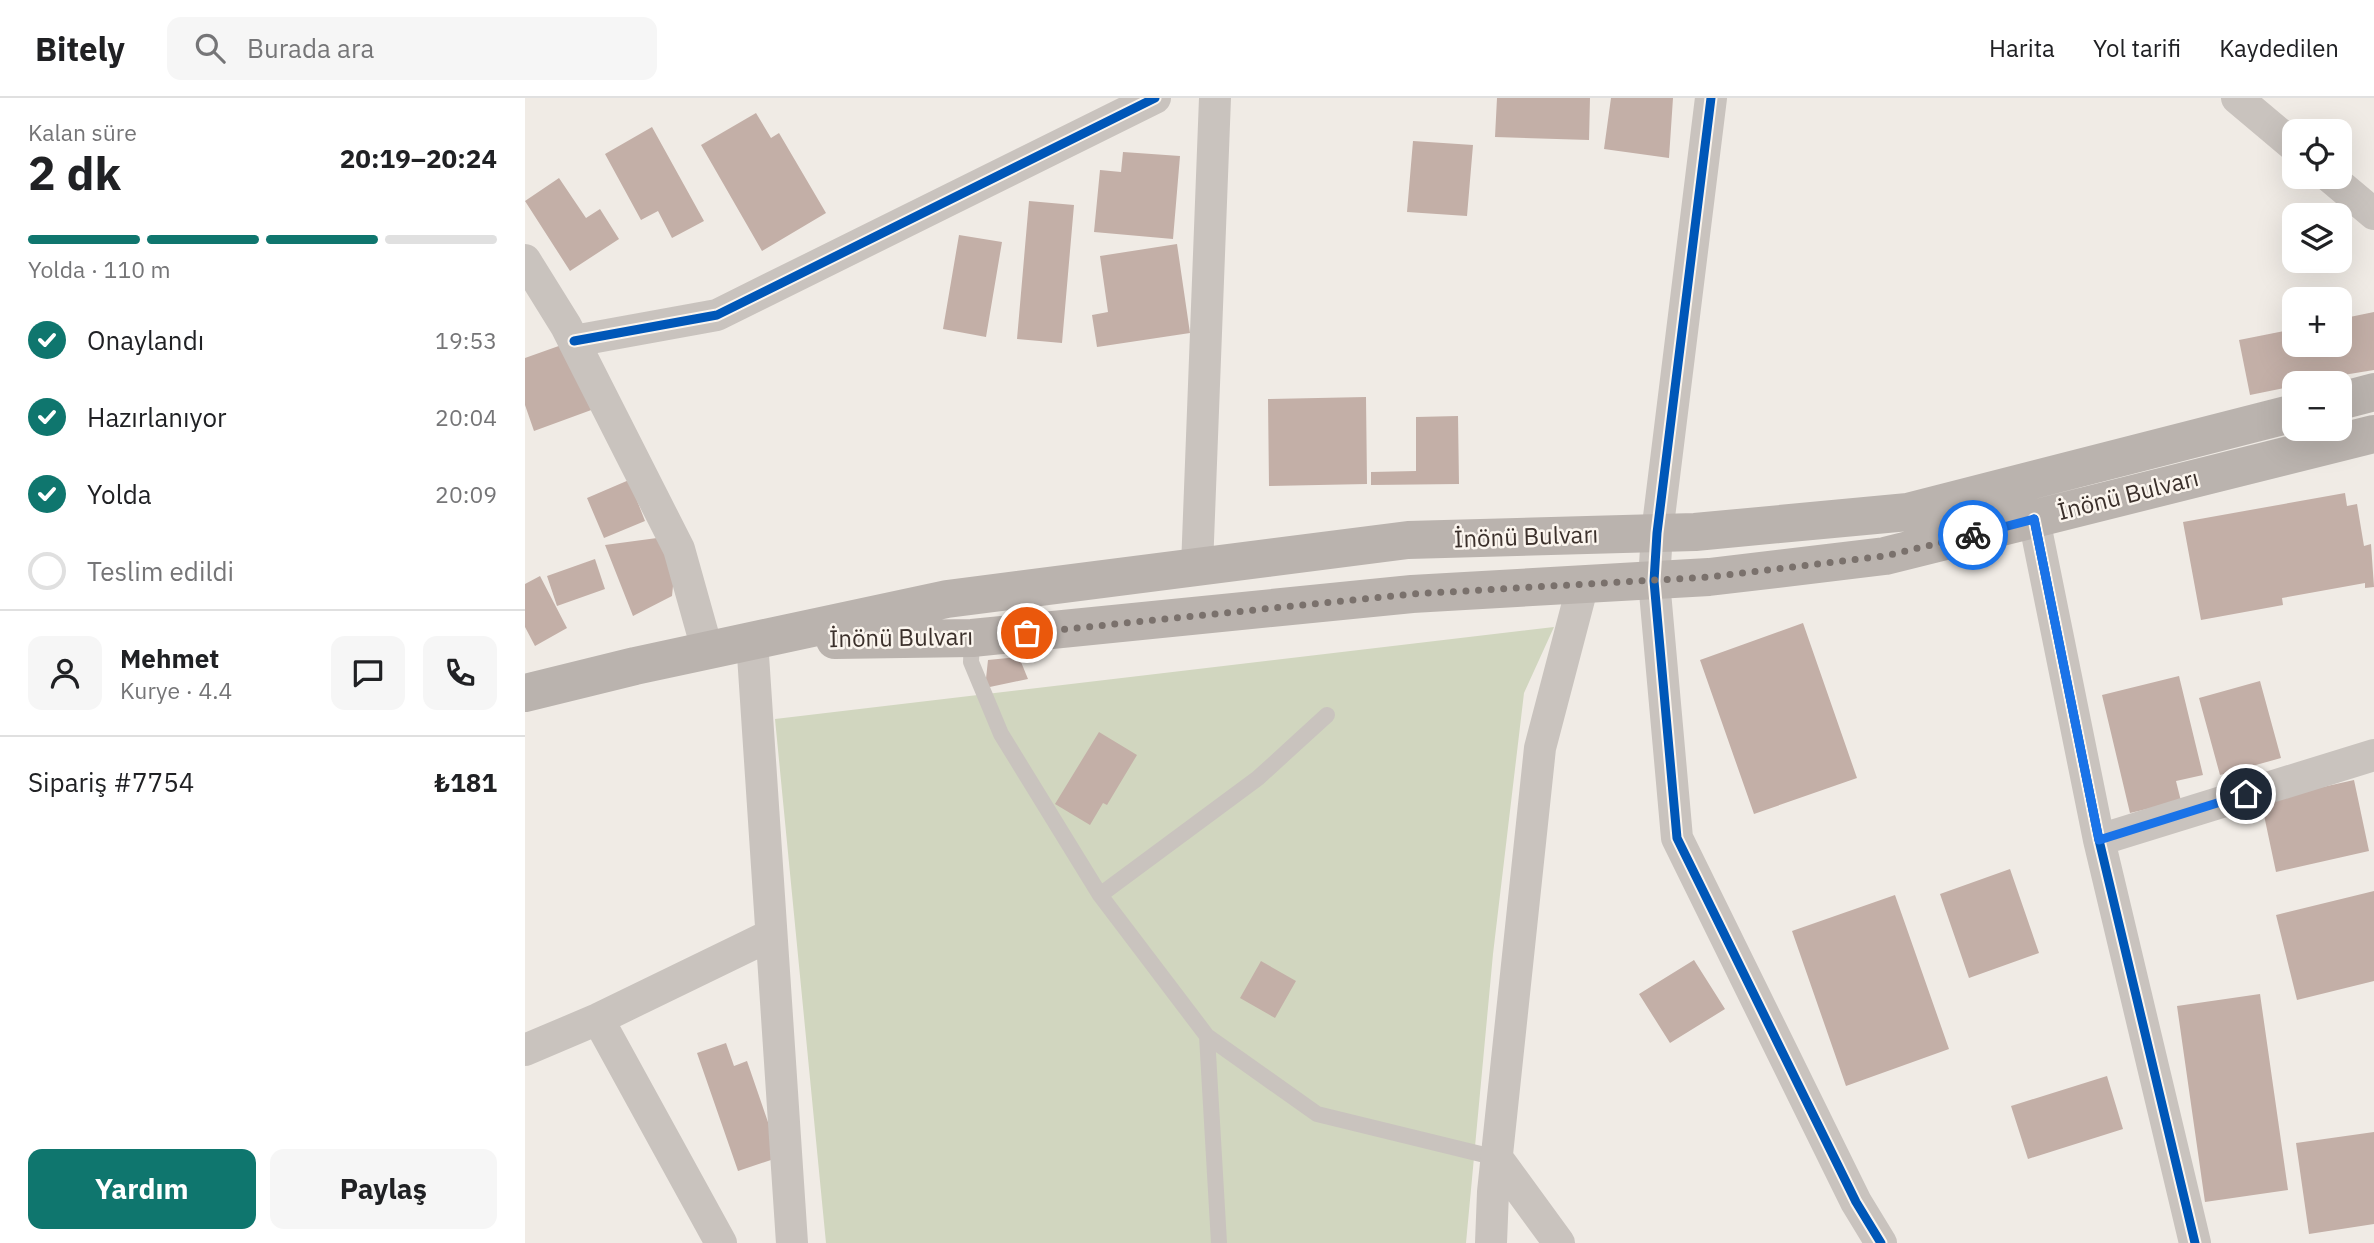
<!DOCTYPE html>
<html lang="tr">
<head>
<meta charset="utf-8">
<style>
	:root { --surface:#fff; --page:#f6f6f6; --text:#202124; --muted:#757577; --line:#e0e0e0; --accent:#0f766e }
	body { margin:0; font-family:"IBM Plex Sans",sans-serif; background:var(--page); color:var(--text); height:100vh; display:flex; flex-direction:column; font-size:26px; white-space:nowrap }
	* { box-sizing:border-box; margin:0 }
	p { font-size:23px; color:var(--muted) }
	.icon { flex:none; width:38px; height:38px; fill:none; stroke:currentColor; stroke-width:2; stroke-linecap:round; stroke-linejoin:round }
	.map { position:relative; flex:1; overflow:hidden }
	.panel { display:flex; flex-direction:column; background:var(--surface); width:525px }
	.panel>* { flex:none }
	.controls { position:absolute; left:1757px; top:21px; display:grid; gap:14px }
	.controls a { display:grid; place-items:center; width:70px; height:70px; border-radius:14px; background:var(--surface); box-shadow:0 7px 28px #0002; font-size:35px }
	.pin { position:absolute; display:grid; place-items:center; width:60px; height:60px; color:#fff; margin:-30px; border:4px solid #fff; border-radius:50%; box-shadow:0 2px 7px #0007 }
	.courier { position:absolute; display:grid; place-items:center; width:70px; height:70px; margin:-35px; border:5px solid #1a73e8; border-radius:50%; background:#fff; color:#222; box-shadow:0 2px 9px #0007 }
	.head em { font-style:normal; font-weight:800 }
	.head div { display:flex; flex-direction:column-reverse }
	.head { display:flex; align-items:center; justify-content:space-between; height:119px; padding:0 28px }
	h1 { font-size:46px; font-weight:800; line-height:52px }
	.bar { display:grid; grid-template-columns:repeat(4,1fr); gap:10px 7px; align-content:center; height:84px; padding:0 28px }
	.bar i { height:9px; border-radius:5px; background:var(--line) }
	.bar .current { background:var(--accent) }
	.bar p { grid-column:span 4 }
	.line { display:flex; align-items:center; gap:18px; padding:0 28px; border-top:2px solid var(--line) }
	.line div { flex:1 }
	.round { display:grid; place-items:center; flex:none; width:74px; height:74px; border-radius:14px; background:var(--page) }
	ol { padding:0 28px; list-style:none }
	li { display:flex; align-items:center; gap:21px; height:77px }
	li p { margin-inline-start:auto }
	li .icon { padding:7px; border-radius:50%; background:var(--accent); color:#fff; stroke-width:4 }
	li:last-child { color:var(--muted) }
	li i { width:38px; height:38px; border:4px solid var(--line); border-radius:50% }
	.button { display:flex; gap:14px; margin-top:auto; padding:14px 28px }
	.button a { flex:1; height:80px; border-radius:14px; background:var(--accent); color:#fff; font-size:28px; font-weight:800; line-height:80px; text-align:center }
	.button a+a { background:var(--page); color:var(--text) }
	header { display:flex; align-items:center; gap:42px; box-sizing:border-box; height:98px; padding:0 35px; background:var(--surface); border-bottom:2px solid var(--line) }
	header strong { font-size:33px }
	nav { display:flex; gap:38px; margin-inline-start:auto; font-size:24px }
	.search { width:490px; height:63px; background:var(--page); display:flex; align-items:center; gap:18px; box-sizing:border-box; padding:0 24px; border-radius:14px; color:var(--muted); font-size:26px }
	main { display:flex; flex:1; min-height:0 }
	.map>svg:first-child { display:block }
	.green { fill:#d1d6bf }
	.building { fill:#c3afa7 }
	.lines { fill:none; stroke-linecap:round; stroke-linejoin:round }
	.service { stroke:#c9c3be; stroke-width:16 }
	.minor { stroke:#c9c3be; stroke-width:32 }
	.secondary { stroke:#bab3ae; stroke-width:38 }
	.cycleway-casing { stroke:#fbf5ee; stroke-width:13 }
	.cycleway { stroke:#0057b8; stroke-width:9 }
	.done { stroke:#7a716c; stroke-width:7; stroke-dasharray:0 12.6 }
	.route { stroke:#1a73e8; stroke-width:9 }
	.labels { text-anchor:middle; stroke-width:5; stroke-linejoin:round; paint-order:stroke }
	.street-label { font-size:24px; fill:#3b302b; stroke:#fbf5ee }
</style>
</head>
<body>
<header>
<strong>Bitely</strong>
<div class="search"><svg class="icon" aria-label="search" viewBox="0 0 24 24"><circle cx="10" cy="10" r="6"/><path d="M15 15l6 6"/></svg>Burada ara</div>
<nav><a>Harita</a><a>Yol tarifi</a><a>Kaydedilen</a></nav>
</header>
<main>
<section class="panel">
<div class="head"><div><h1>2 dk</h1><p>Kalan süre</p></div><em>20:19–20:24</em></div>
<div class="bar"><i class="current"></i><i class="current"></i><i class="current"></i><i></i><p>Yolda · 110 m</p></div>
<ol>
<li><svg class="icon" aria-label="check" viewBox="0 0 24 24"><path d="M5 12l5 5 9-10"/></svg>Onaylandı<p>19:53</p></li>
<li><svg class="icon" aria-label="check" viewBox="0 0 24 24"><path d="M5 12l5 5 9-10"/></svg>Hazırlanıyor<p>20:04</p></li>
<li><svg class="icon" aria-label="check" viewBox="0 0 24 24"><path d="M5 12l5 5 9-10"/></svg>Yolda<p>20:09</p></li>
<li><i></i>Teslim edildi</li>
</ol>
<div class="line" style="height:126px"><a class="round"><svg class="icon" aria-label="person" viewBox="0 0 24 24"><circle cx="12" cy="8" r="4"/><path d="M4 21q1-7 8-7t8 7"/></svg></a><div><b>Mehmet</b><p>Kurye · 4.4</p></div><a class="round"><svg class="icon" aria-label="chat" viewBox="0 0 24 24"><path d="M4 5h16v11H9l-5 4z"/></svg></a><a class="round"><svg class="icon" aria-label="phone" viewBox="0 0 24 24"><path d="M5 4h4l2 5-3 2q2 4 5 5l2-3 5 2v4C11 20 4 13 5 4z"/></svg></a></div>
<div class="line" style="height:91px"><div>Sipariş #7754</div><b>₺181</b></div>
<div class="button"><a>Yardım</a><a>Paylaş</a></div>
</section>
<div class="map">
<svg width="1849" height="1145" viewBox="0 0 1849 1145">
	<rect width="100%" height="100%" fill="#f0ebe5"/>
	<!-- green -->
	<path class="green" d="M1029 529 999 595 968 856 941 1145H301L250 621Z"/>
	<!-- building -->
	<path class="building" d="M972 0H1065L1064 42 970 39Z
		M1086 0H1148L1144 60 1079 51Z
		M231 15 246 40 254 35 301 115 237 153 176 47Z
		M127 29 179 123 147 140 133 113 116 122 80 56Z
		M888 43 948 47 942 118 882 114Z
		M598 54 655 58 648 141 569 134 575 72 596 74Z
		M34 80 61 120 75 111 94 141 45 173 0 103Z
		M504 103 549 107 537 245 492 241Z
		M434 137 477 144 461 239 418 231Z
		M652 146 665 235 572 249 567 217 583 214 575 158Z
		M1849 214V272L1769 285V288L1725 297 1714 242 1769 231V247H1815V221Z
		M45 244 69 311 9 333 0 307V260Z
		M841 299 842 386 744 388 743 301Z
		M933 318 934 386 846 387V374L891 373V319Z
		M104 382 120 423 79 440 62 400Z
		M1820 395 1822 408 1832 406 1839 448 1846 446 1849 489 1840 490V485L1757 500 1758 507 1676 522 1658 424Z
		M132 440 151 457 147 498 108 518 80 447Z
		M70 461 80 491 32 508 22 478Z
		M15 478 42 530 10 548 0 529V486Z
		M1278 525 1332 680 1229 716 1175 562Z
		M494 559 503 581 460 590 463 562Z
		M1654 578 1678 677 1651 683 1656 703 1605 715 1577 597Z
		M1735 583 1756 660 1695 677 1674 600Z
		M574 634 612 657 582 707 578 705 565 727 530 706Z
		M1829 682 1844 753 1751 774 1736 703Z
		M1485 771 1514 855 1444 880 1415 796Z
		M1849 793V883L1772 902 1751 817Z
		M1370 797 1424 951 1321 988 1267 833Z
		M1169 862 1200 911 1145 945 1114 896Z
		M736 863 771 883 750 920 715 900Z
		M1735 896 1763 1092 1680 1104 1652 908Z
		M201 945 209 968 222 963 255 1059 213 1073 172 955Z
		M1582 978 1598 1031 1503 1061 1486 1008Z
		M1849 1034V1126L1784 1136 1771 1045Z"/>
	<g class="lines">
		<!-- service -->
		<path class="service" d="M447 540 446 564 476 636 575 797 682 938 792 1016 972 1060
			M575 797 733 680 802 617
			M682 938 694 1145"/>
		<!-- minor -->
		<path class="minor" d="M1186 0 1132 435 1129 483 1152 740 1331 1104 1356 1145
			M1712 0 1769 48
			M1805 79 1849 116
			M0 162 41 228 154 451 182 551
			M49 243 192 217 630 0
			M1509 421 1574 742 1670 1145
			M672 469 690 0
			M227 542 267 1145
			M1574 742 1849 657
			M73 921 196 1145
			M0 952 73 921 246 837
			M972 1060 1034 1145
			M966 1145 968 1094 1015 650 1058 486"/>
		<!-- secondary -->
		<path class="secondary" d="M1815 303 1849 294
			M310 542 447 540 887 496 1184 479 1360 458 1849 336
			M0 595 110 568 422 501 883 442 1170 434 1383 414 1769 315"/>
		<defs>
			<path id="cycleway" d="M1186 0 1132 435 1129 483 1152 740 1331 1104 1356 1145
				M49 243 192 217 630 0
				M1509 421 1574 742 1670 1145"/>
		</defs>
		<!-- cycleway casing -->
		<use href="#cycleway" class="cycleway-casing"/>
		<!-- cycleway -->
		<use href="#cycleway" class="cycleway"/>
	</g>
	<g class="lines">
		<!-- done -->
		<path class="done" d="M502 535 887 496 1184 479 1360 458 1448 437"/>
		<!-- route -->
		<path class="route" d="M1448 437 1509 421 1574 742 1721 696"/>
	</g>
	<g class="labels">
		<!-- street labels -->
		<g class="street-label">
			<text transform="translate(1603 397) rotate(-14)" y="8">İnönü Bulvarı</text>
			<text transform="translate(1001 439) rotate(-2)" y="8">İnönü Bulvarı</text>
			<text transform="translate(376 540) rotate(-1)" y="8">İnönü Bulvarı</text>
		</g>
	</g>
</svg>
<div class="controls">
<a><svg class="icon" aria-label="locate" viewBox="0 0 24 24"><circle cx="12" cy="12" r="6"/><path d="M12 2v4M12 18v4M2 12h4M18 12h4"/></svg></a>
<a><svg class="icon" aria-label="layers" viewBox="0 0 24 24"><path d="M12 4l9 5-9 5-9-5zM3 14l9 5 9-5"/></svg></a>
<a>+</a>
<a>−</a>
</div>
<div class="pin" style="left:502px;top:535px;background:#ea580c"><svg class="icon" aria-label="bag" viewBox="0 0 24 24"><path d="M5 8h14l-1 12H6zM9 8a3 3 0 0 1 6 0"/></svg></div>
<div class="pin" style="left:1721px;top:696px;background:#1f2937"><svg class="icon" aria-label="home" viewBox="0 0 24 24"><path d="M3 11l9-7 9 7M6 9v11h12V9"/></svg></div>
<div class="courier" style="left:1448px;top:437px"><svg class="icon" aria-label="bike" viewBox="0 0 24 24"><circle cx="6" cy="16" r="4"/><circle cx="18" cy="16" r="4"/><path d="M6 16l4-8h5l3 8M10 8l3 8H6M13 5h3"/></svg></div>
</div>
</main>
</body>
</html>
